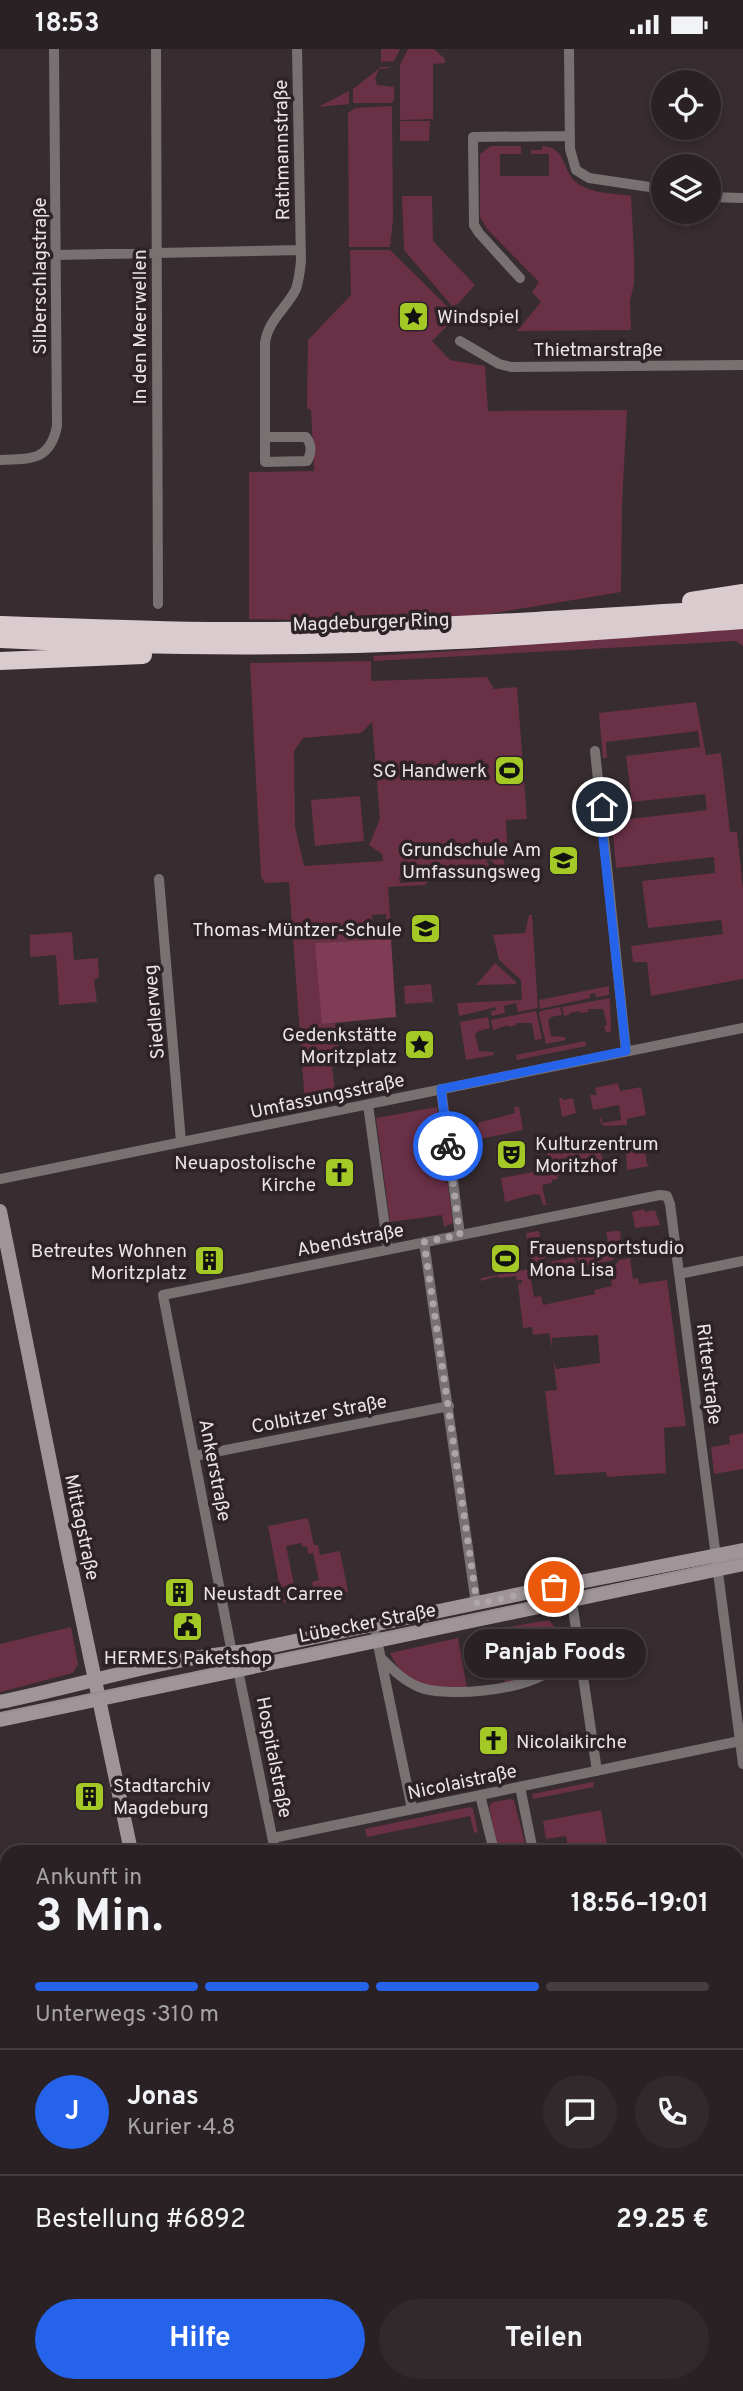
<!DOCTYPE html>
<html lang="de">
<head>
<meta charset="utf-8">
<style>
	:root { --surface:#292123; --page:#31292b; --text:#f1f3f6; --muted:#a5a3a6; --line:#453e41; --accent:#2563eb }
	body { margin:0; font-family:Overpass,sans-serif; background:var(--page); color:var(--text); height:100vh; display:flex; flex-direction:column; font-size:26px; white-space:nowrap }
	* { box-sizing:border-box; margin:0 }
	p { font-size:23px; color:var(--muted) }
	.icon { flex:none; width:38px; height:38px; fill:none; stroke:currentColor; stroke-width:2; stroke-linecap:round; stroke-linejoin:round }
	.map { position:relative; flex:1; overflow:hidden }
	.details { position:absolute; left:0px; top:1796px; width:744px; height:548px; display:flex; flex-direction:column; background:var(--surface); border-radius:21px 21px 0 0; box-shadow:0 4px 10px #0003,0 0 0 2px var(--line) }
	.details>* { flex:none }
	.controls { position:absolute; left:651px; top:21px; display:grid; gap:14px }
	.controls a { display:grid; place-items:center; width:70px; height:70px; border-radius:50%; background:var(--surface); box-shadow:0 4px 10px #0003,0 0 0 2px var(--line); font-size:35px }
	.pin { position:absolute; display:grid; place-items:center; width:60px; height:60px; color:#fff; margin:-30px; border:4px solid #fff; border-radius:50%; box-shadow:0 2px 7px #0007 }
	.courier { position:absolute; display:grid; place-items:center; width:70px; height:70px; margin:-35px; border:5px solid #2563eb; border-radius:50%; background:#fff; color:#222; box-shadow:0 2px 9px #0007 }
	.bubble { position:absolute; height:49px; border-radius:24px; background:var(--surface); box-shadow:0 4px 10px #0003,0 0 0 2px var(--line); font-size:23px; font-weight:700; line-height:49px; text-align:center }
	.summary em { font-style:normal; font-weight:700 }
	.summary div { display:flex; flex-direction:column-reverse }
	.summary { display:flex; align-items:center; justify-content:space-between; height:119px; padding:0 35px }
	h1 { font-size:46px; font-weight:700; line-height:52px }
	.bar { display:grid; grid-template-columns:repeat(4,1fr); gap:10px 7px; align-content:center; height:84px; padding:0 35px }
	.bar i { height:9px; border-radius:5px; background:var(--line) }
	.bar .current { background:var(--accent) }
	.bar p { grid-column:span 4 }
	.line { display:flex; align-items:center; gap:18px; padding:0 35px; border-top:2px solid var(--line) }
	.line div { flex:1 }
	.round { display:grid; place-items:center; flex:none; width:74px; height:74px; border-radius:37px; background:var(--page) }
	.action { display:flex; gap:14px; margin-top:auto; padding:14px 35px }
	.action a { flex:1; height:80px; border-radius:42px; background:var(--accent); color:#fff; font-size:28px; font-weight:700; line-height:80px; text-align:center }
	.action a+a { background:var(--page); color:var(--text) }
	.status { display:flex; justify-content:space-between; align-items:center; height:49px; padding:0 35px; background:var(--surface); direction:ltr }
	.status svg { height:19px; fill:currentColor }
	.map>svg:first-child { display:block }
	.green { fill:#6a3046; fill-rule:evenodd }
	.forest { fill:#803b55 }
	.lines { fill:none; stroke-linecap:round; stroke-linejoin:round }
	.street { stroke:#777172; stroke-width:10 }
	.secondary { stroke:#9f9598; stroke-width:14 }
	.highway { stroke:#dacbcf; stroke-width:18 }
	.tram { stroke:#978e91; stroke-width:2 }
	.done { stroke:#aca4a6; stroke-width:7; stroke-dasharray:0 12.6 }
	.route { stroke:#2563eb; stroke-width:9 }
	.labels { text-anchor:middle; stroke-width:7; stroke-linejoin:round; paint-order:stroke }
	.street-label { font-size:19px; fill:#ebe4e6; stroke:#2d2226 }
	.poi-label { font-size:19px; fill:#ebe4e6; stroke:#2d2226; text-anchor:start }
</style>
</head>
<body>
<div class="status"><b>18:53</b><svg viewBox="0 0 49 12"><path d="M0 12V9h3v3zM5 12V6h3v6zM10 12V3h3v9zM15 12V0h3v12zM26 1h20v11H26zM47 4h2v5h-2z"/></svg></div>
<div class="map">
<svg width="743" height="2342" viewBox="0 0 743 2342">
	<rect width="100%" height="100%" fill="#372c2f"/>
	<!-- green -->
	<path class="green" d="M381 0H400L394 12 381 13Z
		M408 0H434L445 10V14L433 15V70L400 71V16Z
		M381 18H390V19L379 20 375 29 377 36 394 38V51L391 54H353V40Z
		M349 42V55L318 58Z
		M392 57 393 171 390 198H349L348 64 355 59Z
		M400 72H430L429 92H400Z
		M491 97H521V105H500V127H549V105H531V101H542V97C567 98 561 121 577 134 592 145 613 144 631 147L634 204V235L630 252 631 281 517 282 541 253 532 243 539 233 487 180 480 168V105Z
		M402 147H432L433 192 475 236 458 255 452 257 404 201Z
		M683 163H707V167L697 168 688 179 686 176 683 179Z
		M350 201H390L454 264V270L432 292 450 311 485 317 488 362 627 361 622 454 621 543 459 570 355 572 249 570V423L314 422 311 361 307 359 308 291 351 246Z
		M743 580V597L736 592 374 612 373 607 486 600 526 594Z
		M371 612V632L487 628 494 640 517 638 527 770 506 771 508 810H504L505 827 491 811 486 812 494 822 468 823 464 822 463 824 451 822V825H443L442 823 438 825 399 828 400 834 428 832 425 836 388 838 391 879H387L386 865 372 866 373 886 391 885V890L316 894 323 975 335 974 338 1000 330 1001 336 1050 305 1056 289 833 265 834 261 828 250 614ZM372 673 380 770 369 796 382 805 383 812 304 817 295 778 294 702 303 689 361 684Z
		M696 653 706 706 721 704 730 783H737L743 841V930L651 947 647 913H633L631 897 723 885 721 871 648 879 642 832 715 824 714 808 616 819 612 772 707 761 705 745 632 753 626 707 700 698 698 682 606 693 607 709H603L599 664Z
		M360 747 364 792 315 797 311 751Z
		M529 866H532L538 959 518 963 516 954 504 957 505 964 492 967 491 962 496 961V958L459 967 457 954 522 951 521 931 499 911 493 886 525 884Z
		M72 883 74 911 98 909 99 928 94 931 97 953 59 956 56 906 30 908V886Z
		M495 914 516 933V935L476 936Z
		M431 935 433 953 405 955 404 937Z
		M609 937V946L596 948 595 944 590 945V949L540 960 539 951Z
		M610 949 611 982 606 984 604 977 607 976 603 960H588V963L581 964 580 962 569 964V966L564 967 562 958Z
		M560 958 562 966 551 968 548 971 551 987 565 988 566 991 546 995 539 964 541 962Z
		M536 962 542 990 535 991 532 974H516V976L509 978 508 976 493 981 491 971Z
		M488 968 490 979 479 982 475 985 479 1002 493 1003 494 1006 466 1011 460 973Z
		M585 992 586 997 517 1011 516 1006Z
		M618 1034 620 1042 641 1038 646 1066 627 1070V1076L603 1077 599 1071 601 1068 602 1074 621 1071 619 1056 593 1061 590 1046H597L595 1039Z
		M562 1049 563 1051 573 1049 576 1064 562 1068 559 1049Z
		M437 1058 453 1174 444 1178 442 1166 390 1173 376 1069Z
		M514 1058H519L523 1081 480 1090 478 1074 515 1064Z
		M599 1092 604 1118 557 1127 558 1130 552 1131V1134L542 1136 546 1155H554L543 1156 540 1146 535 1145 505 1153 501 1129 549 1120 547 1100Z
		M648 1100 645 1103 647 1115 650 1117 627 1121 626 1102Z
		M644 1160 645 1163 655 1161 660 1176 635 1179 632 1163Z
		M539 1182 540 1188 532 1190 536 1207 545 1206V1209L535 1214 531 1209 526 1184Z
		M615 1182H620L621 1189 615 1197 597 1199 596 1196 608 1193 606 1183Z
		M612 1200 614 1211 579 1218 577 1207Z
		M574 1208 577 1220 538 1228 535 1216Z
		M630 1209 633 1230 638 1229 639 1235 667 1231 686 1377 664 1379 666 1424 607 1428 606 1423 555 1426 545 1342 557 1341 553 1310 556 1320 600 1314 598 1286 552 1289V1299L549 1284 533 1286 532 1278 523 1279 518 1235 522 1234V1231H517L516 1227 499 1229 498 1227 481 1232V1229L529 1220 534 1248 541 1247 543 1256 595 1245 594 1241 612 1237 610 1223 619 1211Z
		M743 1384V1420L714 1425 711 1398 730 1395 729 1387Z
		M308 1469 314 1496H318L320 1506 340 1502 348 1543 342 1544 340 1537 314 1543 312 1533 319 1531 313 1504 308 1505 307 1497 303 1498 301 1494 286 1497 294 1536 283 1538 286 1553 283 1554 268 1477Z
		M549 1571 565 1591C545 1621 541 1627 505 1634L497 1580Z
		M71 1578 78 1615 73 1624 0 1643V1595Z
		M458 1589 467 1639C433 1638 406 1640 390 1604Z
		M593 1733 594 1738 533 1750 532 1745Z
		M510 1750 514 1751 527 1802H498L489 1758 493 1753Z
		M470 1758 473 1760 478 1783 474 1784 470 1767 367 1788 365 1780Z
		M601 1761 608 1802H569L566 1787 546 1790 543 1772Z
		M743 2105V2193L737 2194V2107Z"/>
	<!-- forest -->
	<path class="forest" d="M391 890 396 968 322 975 315 894Z"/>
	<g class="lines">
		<!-- street -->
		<path class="street" d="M156 0 158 555
			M569 0 570 100 576 121 589 129 663 140
			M709 148 743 149
			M56 206 301 201
			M520 229 479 184 474 176 473 88 570 87
			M460 292 499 315 511 318 743 316
			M265 388H306C312 396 312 403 307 412L265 413V294C268 271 286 260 296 240 299 231 300 221 301 212L297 0
			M0 411C31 410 50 412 57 377L54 0
			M595 702 626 1002
			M159 830 181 1093
			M441 1040 460 1186
			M368 1056 388 1200
			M0 1130 743 979
			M424 1193 476 1555
			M679 1225 743 1212
			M195 1407 449 1357
			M571 1546 597 1722
			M376 1586 412 1760
			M232 1604 163 1246 660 1146 667 1147 670 1155 743 1715
			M381 1609C393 1621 404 1632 419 1638 446 1649 523 1641 546 1624 559 1614 562 1594 577 1588
			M238 1621 275 1802
			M520 1738 533 1802
			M480 1746 494 1802
			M273 1789 740 1692
			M737 1895 743 1893
			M737 2041 743 2040"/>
		<!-- secondary -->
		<path class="secondary" d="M0 1162 68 1503 131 1802
			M0 1653C83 1636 164 1609 248 1602L539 1541 743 1501
			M0 1671 743 1515
			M239 2336 240 2342"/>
		<!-- highway -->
		<path class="highway" d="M691 552 743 544
			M0 576C110 580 219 584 329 581 467 577 605 568 743 559
			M0 590C152 598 305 599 457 591 552 586 648 578 743 571
			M0 612 143 606"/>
		<!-- tram -->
		<path class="tram" d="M0 1664 743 1509"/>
	</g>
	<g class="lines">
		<!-- done -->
		<path class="done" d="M448 1097 460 1186 424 1193 477 1555 554 1538"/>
		<!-- route -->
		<path class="route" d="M448 1097 441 1040 626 1002 601 772 602 758"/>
	</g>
	<!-- icons -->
	<defs>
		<symbol id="sight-square" viewBox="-11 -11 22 22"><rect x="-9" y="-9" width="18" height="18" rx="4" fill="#a4c825" stroke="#2d2226"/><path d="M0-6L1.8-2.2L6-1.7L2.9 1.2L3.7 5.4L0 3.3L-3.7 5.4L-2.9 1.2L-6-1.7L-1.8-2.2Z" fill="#111"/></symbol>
		<symbol id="stadium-square" viewBox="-11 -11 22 22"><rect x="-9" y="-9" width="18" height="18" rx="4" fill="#a4c825" stroke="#2d2226"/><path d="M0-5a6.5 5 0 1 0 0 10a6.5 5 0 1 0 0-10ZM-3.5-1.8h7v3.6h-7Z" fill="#111"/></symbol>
		<symbol id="school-square" viewBox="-11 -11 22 22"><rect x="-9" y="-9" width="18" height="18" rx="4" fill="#a4c825" stroke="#2d2226"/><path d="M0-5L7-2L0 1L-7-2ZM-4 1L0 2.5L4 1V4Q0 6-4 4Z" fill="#111"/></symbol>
		<symbol id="theatre-square" viewBox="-11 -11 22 22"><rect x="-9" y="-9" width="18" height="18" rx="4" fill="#a4c825" stroke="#2d2226"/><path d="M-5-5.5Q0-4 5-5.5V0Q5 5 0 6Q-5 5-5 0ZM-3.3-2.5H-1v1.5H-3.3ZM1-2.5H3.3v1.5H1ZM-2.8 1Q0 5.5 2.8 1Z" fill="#111"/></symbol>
		<symbol id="church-square" viewBox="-11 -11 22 22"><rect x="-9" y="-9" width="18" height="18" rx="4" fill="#a4c825" stroke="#2d2226"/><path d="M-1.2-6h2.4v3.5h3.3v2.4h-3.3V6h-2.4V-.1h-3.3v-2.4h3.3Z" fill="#111"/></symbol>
		<symbol id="building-square" viewBox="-11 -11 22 22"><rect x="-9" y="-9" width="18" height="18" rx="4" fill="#a4c825" stroke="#2d2226"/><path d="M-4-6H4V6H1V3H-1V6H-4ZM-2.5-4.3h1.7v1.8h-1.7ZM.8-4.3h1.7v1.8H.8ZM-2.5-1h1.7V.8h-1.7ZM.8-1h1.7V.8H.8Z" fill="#111"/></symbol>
		<symbol id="civic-square" viewBox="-11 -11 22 22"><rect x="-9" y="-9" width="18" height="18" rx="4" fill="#a4c825" stroke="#2d2226"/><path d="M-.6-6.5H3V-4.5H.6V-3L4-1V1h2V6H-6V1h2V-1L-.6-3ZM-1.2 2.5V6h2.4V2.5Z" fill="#111"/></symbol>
	</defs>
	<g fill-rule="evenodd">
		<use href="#sight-square" x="396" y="250" width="35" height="35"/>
		<use href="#stadium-square" x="492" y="704" width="35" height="35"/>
		<use href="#school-square" x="546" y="794" width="35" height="35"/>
		<use href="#school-square" x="408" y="862" width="35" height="35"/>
		<use href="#sight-square" x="402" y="978" width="35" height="35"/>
		<use href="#theatre-square" x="494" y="1088" width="35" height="35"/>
		<use href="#church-square" x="322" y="1106" width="35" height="35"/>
		<use href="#stadium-square" x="488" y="1192" width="35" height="35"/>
		<use href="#building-square" x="192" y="1194" width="35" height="35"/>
		<use href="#building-square" x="162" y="1526" width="35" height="35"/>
		<use href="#civic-square" x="170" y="1560" width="35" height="35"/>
		<use href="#church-square" x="476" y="1674" width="35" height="35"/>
		<use href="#building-square" x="72" y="1730" width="35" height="35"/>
	</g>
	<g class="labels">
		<!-- street labels -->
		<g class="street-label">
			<text transform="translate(281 101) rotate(-91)" y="7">Rathmannstraße</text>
			<text transform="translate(39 227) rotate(-90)" y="7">Silberschlagstraße</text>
			<text transform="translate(139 278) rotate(-90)" y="7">In den Meerwellen</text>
			<text x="598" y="307">Thietmarstraße</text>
			<text transform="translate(371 572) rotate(-2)" y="7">Magdeburger Ring</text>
			<text transform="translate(153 963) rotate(-95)" y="7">Siedlerweg</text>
			<text transform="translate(327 1046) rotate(-12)" y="7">Umfassungsstraße</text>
			<text transform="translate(350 1190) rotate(-11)" y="7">Abendstraße</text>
			<text transform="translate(710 1325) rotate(83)" y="7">Ritterstraße</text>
			<text transform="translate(319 1364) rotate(-11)" y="7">Colbitzer Straße</text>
			<text transform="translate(216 1421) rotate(79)" y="7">Ankerstraße</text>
			<text transform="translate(83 1478) rotate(78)" y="7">Mittagstraße</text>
			<text transform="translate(367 1573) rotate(-11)" y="7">Lübecker Straße</text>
			<text transform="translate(275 1708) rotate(79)" y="7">Hospitalstraße</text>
			<text transform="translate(462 1732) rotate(-12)" y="7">Nicolaistraße</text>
		</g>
		<!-- poi labels -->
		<g class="poi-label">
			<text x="437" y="274">Windspiel</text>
			<text x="487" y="728" text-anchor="end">SG Handwerk</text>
			<text x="541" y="807" text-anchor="end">Grundschule Am<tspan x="541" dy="22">Umfassungsweg</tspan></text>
			<text x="402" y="887" text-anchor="end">Thomas-Müntzer-Schule</text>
			<text x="397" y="992" text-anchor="end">Gedenkstätte<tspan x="397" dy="22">Moritzplatz</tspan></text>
			<text x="535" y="1101">Kulturzentrum<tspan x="535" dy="22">Moritzhof</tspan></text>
			<text x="316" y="1120" text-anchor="end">Neuapostolische<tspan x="316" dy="22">Kirche</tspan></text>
			<text x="529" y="1205">Frauensportstudio<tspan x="529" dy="22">Mona Lisa</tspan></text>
			<text x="187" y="1208" text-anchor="end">Betreutes Wohnen<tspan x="187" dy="22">Moritzplatz</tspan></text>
			<text x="203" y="1551">Neustadt Carree</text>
			<text x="188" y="1615" text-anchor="middle">HERMES Paketshop</text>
			<text x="516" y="1699">Nicolaikirche</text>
			<text x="113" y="1743">Stadtarchiv<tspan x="113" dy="22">Magdeburg</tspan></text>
		</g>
	</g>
</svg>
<div class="controls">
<a><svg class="icon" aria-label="locate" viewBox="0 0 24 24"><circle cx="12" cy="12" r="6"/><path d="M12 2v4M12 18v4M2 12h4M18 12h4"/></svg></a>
<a><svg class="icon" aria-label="layers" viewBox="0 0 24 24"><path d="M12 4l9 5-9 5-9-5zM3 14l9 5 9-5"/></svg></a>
</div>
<div class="pin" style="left:554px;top:1538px;background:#ea580c"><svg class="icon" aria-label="bag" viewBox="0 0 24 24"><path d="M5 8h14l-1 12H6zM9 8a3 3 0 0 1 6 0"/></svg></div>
<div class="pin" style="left:602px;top:758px;background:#1f2937"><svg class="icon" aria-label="home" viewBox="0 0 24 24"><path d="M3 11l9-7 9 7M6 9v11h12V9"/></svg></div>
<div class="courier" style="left:448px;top:1097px"><svg class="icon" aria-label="bike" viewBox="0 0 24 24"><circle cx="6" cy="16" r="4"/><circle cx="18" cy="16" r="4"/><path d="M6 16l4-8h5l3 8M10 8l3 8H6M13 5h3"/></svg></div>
<div class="bubble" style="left:464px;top:1580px;width:182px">Panjab Foods</div>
<section class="details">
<div class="summary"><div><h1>3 Min.</h1><p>Ankunft in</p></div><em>18:56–19:01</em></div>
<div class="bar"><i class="current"></i><i class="current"></i><i class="current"></i><i></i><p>Unterwegs · 310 m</p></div>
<div class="line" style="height:126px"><b class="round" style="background:var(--accent);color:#fff">J</b><div><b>Jonas</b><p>Kurier · 4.8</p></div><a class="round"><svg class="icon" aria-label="chat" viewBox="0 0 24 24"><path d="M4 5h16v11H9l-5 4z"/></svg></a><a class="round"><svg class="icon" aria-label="phone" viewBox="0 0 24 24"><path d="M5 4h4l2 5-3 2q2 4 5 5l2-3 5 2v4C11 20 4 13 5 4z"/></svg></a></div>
<div class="line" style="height:91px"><div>Bestellung #6892</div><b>29.25 €</b></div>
<div class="action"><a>Hilfe</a><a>Teilen</a></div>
</section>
</div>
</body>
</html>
